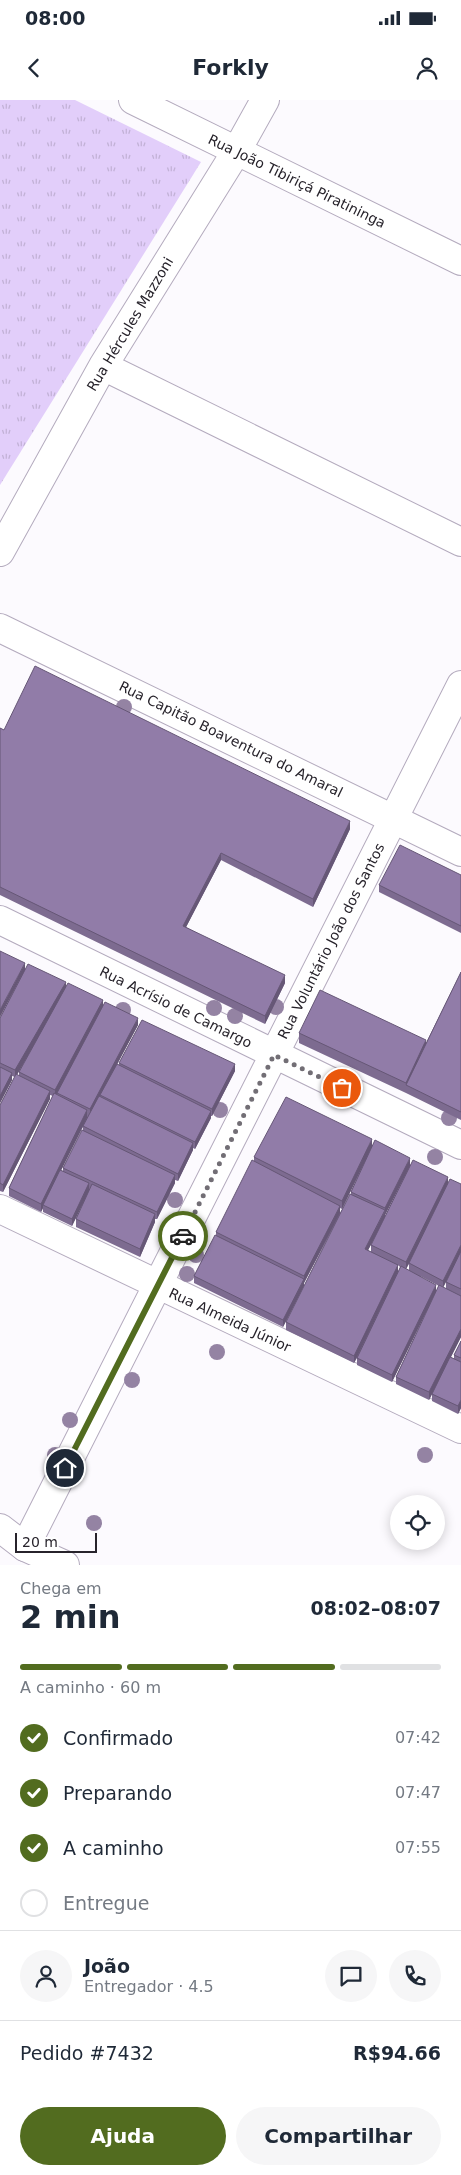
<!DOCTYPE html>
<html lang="pt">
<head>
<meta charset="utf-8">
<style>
	:root { --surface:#fff; --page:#f6f6f7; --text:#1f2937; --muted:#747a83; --line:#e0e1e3; --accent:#526c1f }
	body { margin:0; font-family:"DejaVu Sans",sans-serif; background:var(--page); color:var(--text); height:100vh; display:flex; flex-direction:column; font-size:19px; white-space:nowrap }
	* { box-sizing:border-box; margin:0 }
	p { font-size:16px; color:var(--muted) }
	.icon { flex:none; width:28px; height:28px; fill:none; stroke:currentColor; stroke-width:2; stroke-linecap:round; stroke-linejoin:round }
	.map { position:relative; height:1465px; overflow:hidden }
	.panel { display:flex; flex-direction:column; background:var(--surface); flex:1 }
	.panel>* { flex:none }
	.buttons { position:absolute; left:390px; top:1395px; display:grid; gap:10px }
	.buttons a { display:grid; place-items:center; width:55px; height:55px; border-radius:50%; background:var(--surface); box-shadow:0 2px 12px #0003; font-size:25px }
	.scale { position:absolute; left:15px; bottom:12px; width:82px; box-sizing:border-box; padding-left:5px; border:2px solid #27232b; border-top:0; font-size:14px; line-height:18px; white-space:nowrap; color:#27232b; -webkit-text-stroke:4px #fff; paint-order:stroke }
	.pin { position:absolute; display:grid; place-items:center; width:42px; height:42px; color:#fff; margin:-21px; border:2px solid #fff; border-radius:50%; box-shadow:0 1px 5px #0007 }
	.courier { position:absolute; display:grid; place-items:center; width:50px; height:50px; margin:-25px; border:4px solid #526c1f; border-radius:50%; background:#fff; color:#222; box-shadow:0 1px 6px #0007 }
	.head em { font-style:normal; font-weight:800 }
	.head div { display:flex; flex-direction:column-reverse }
	.head { display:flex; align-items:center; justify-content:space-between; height:85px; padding:0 20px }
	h1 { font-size:32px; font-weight:800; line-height:38px }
	.bar { display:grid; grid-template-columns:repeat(4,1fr); gap:8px 5px; align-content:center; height:60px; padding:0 20px }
	.bar i { height:6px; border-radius:4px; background:var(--line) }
	.bar .on { background:var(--accent) }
	.bar p { grid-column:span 4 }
	.line { display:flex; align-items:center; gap:12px; padding:0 20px; border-top:1px solid var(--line) }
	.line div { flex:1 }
	.round { display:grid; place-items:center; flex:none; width:52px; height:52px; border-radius:26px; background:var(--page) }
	ol { padding:0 20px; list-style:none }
	li { display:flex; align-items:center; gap:15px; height:55px }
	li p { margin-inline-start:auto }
	li .icon { padding:5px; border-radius:50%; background:var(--accent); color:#fff; stroke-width:4 }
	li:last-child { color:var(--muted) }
	li i { width:28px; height:28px; border:2px solid var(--line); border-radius:50% }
	.button { display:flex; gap:10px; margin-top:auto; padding:10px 20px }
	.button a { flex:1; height:58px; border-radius:30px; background:var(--accent); color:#fff; font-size:20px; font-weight:800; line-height:58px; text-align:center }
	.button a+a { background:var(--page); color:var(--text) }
	.status { display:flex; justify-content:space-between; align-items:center; height:35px; padding:0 25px; background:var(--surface); direction:ltr }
	.status svg { height:14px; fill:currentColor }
	header { display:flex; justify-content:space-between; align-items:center; height:65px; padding:0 20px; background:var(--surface); font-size:22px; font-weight:800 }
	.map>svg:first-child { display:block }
	.grass { fill:url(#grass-tufts) }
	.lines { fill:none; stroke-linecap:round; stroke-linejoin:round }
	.minor-casing { stroke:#b4abbe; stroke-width:30 }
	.major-casing { stroke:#b4abbe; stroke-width:30 }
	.minor { stroke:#fff; stroke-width:28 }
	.major { stroke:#fff; stroke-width:28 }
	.tree { fill:#9483a3 }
	.wall { fill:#7d6b90; fill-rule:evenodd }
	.shaded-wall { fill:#665776 }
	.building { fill:#917ca8; stroke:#665776 }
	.done { stroke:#726e75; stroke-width:5; stroke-dasharray:0 9 }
	.route { stroke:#526c1f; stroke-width:6 }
	.labels { text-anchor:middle; stroke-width:4; stroke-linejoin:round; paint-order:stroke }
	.street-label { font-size:14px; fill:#27232b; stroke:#fff }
</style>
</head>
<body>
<div class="status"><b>08:00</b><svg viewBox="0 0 49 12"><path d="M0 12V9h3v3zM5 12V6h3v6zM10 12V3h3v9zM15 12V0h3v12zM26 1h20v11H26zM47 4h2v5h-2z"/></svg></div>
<header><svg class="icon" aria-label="back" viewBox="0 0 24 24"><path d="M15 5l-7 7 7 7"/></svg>Forkly<svg class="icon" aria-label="person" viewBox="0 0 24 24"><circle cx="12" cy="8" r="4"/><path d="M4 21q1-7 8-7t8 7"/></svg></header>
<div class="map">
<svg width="461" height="1465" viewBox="0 0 461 1465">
	<defs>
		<pattern id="grass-tufts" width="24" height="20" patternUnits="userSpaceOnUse" patternTransform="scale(1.25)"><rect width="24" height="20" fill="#e2cefa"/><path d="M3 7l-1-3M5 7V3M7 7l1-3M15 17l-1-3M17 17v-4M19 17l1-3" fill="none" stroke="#c2b1d6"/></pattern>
	</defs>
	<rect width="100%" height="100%" fill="#fcfafe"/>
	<!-- grass -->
	<path class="grass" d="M0 0H75L201 62 0 385Z"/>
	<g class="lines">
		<defs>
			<path id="minor" d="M133 0 461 161
				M103 266 461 442
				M0 452 103 266 236 52 265 0
				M0 528 461 752
				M0 820 461 1045
				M0 1109 461 1329
				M25 1447 461 585"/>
			<path id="major" d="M0 1428 25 1447 65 1465"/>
		</defs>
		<!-- minor casing -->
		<use href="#minor" class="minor-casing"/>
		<!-- major casing -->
		<use href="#major" class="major-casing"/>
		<!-- minor -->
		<use href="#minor" class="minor"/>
		<!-- major -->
		<use href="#major" class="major"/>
	</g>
	<!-- trees -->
	<g class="tree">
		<circle cx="124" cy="607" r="8"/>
		<circle cx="276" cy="907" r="8"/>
		<circle cx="214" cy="908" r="8"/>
		<circle cx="123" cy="910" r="8"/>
		<circle cx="235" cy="916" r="8"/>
		<circle cx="220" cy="1010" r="8"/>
		<circle cx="449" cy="1018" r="8"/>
		<circle cx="435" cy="1057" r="8"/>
		<circle cx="175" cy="1100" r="8"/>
		<circle cx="196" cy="1155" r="8"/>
		<circle cx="187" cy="1174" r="8"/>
		<circle cx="217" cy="1252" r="8"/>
		<circle cx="132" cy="1280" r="8"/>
		<circle cx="70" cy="1320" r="8"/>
		<circle cx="55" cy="1355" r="8"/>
		<circle cx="425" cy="1355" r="8"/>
		<circle cx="94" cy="1423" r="8"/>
	</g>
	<!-- wall -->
	<path class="wall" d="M0 628 4 630 350 729 313 807 221 760 186 827 285 883 265 924 0 795Z
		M461 775V833L379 792V785Z
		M25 869 103 905 138 925 117 964 119 965V963L235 971 212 1016H211V1018L195 1049 193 1048V1050L178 1081 175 1080V1083L157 1119H155V1122L140 1157 76 1127V1119L86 1097 72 1126 43 1112V1108L41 1112 9 1096V1088L53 996 50 995V999L3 1092 0 1091V1005L15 977 12 976V980L0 1003V918ZM38 938 19 972V976L17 975ZM83 1027V1030L63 1068V1071L61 1070Z
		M461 872V1020L406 993 299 943V933L426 943Z
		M372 1046 448 1083 461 1084V1237L451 1257 454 1259V1255L461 1241V1308L458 1314 432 1301V1294L429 1300 396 1284V1277L439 1186 420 1176 436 1192 392 1282 357 1265V1258L354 1263 286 1230V1222L340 1115 304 1183V1186L283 1227 194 1183V1176L216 1135V1132L254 1062V1057ZM365 1061 351 1092V1094L340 1113V1108L342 1109ZM406 1074 385 1117V1115ZM376 1135 371 1145V1152L368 1150ZM409 1164V1170L406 1169ZM398 1165 400 1167 398 1172ZM452 1170 446 1182V1189L443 1187Z"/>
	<!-- shaded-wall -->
	<path class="shaded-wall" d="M350 721V729L313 807V799Z
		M221 753V760L183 833V826Z
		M25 863V870L0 917V910Z
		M285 875V883L265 924V916Z
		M66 882V890L15 978V970Z
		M103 900V908L55 997V990Z
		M138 918V925L101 995H100V997L90 1017V1009Z
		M426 940V950L406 985V983Z
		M235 964V971L212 1016V1009Z
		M12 973V980L0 1003V996Z
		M50 991V999L3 1092V1085Z
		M87 1010V1018L44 1105H43V1108L41 1112V1104Z
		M211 1011V1018L195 1049V1042Z
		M372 1039V1047L342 1109V1101Z
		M193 1043V1050L178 1081V1074Z
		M410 1058V1066L385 1115V1118L365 1156V1149L385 1111V1108Z
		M175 1075V1083L157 1119V1112Z
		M448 1077V1084L406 1169V1162Z
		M89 1083V1091L72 1126V1119Z
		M340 1106V1113L304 1183V1186L283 1227V1220L304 1179V1176Z
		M155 1114V1122L140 1157V1149Z
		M461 1145V1152L443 1188V1181Z
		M398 1165V1172L354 1263V1256Z
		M436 1185V1192L392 1282V1275Z
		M461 1229V1237L429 1300V1292Z
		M461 1300V1308L458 1314V1306Z"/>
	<!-- building -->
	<path class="building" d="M35 566 350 721 313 799 221 753 183 826 285 875 265 916 0 787V628L4 630Z
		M400 745 461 775V826L379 785Z
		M0 851 25 863 0 910Z
		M28 864 66 882 15 970 0 963V918Z
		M461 872V1012L406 985Z
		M68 883 103 900 55 990 19 972Z
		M320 890 426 940 406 983 299 933Z
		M105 902 138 918 90 1009 57 993Z
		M142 920 235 964 212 1009 119 963Z
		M117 964 211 1011 195 1042 100 995Z
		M0 967 12 973 0 996Z
		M16 974 50 991 3 1085 0 1083V1005Z
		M54 993 87 1010 41 1104 9 1088Z
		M99 996 193 1043 178 1074 83 1026Z
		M286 997 372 1039 342 1101 254 1057Z
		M82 1030 175 1075 157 1112 63 1068Z
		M375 1040 410 1058 385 1108 351 1092Z
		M252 1060 340 1106 304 1176 216 1132Z
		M413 1060 448 1077 406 1162 371 1145Z
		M60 1070 89 1083 72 1119 43 1105Z
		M450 1079 461 1084V1145L443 1181 409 1163Z
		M92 1084 155 1114 140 1149 76 1119Z
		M350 1094 385 1110 365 1149 398 1165 354 1256 286 1222Z
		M215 1135 304 1179 283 1220 194 1176Z
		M461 1151V1189L446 1182Z
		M401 1166 436 1185 392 1275 357 1258Z
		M439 1185 461 1196V1229L429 1292 396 1277Z
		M461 1241V1258L454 1255Z
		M450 1257 461 1262V1300L458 1306 432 1294Z"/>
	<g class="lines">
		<!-- done -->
		<path class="done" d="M183 1136 274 955 342 988"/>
		<!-- route -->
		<path class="route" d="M65 1368 183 1136"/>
	</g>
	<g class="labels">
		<!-- street labels -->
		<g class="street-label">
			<text transform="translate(297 81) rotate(26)" y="5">Rua João Tibiriçá Piratininga</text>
			<text transform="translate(130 224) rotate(-59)" y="5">Rua Hércules Mazzoni</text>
			<text transform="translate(231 639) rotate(26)" y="5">Rua Capitão Boaventura do Amaral</text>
			<text transform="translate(331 841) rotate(-63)" y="5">Rua Voluntário João dos Santos</text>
			<text transform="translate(176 907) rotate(26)" y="5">Rua Acrísio de Camargo</text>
			<text transform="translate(230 1220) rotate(25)" y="5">Rua Almeida Júnior</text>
		</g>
	</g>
</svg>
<div class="buttons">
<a><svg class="icon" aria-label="locate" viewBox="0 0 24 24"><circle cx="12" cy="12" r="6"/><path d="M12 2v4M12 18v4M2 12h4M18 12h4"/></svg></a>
</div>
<div class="scale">20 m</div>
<div class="pin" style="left:342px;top:988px;background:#ea580c"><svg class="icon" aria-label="bag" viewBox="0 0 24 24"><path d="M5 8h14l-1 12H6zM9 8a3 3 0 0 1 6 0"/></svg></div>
<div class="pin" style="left:65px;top:1368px;background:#1f2937"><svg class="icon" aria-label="home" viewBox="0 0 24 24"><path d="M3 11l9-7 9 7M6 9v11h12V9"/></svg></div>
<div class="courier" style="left:183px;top:1136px"><svg class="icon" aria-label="car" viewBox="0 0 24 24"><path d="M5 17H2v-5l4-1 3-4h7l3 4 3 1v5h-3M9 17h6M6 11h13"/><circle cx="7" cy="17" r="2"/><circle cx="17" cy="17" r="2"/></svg></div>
</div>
<section class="panel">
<div class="head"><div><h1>2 min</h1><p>Chega em</p></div><em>08:02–08:07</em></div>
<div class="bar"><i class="on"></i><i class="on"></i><i class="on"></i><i></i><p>A caminho · 60 m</p></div>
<ol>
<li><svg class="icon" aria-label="check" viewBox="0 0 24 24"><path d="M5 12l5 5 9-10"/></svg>Confirmado<p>07:42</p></li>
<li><svg class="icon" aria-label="check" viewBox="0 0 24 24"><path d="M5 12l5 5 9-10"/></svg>Preparando<p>07:47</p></li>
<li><svg class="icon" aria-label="check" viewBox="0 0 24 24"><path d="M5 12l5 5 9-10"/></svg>A caminho<p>07:55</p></li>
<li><i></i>Entregue</li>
</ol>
<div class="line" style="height:90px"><a class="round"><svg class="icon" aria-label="person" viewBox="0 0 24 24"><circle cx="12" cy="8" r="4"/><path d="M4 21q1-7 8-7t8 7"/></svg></a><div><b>João</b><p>Entregador · 4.5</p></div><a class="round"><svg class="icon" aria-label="chat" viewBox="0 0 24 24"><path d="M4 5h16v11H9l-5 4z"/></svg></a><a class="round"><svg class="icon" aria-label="phone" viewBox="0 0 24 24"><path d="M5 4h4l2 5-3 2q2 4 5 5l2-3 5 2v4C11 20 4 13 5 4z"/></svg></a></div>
<div class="line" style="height:65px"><div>Pedido #7432</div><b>R$94.66</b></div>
<div class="button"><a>Ajuda</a><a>Compartilhar</a></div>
</section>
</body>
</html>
